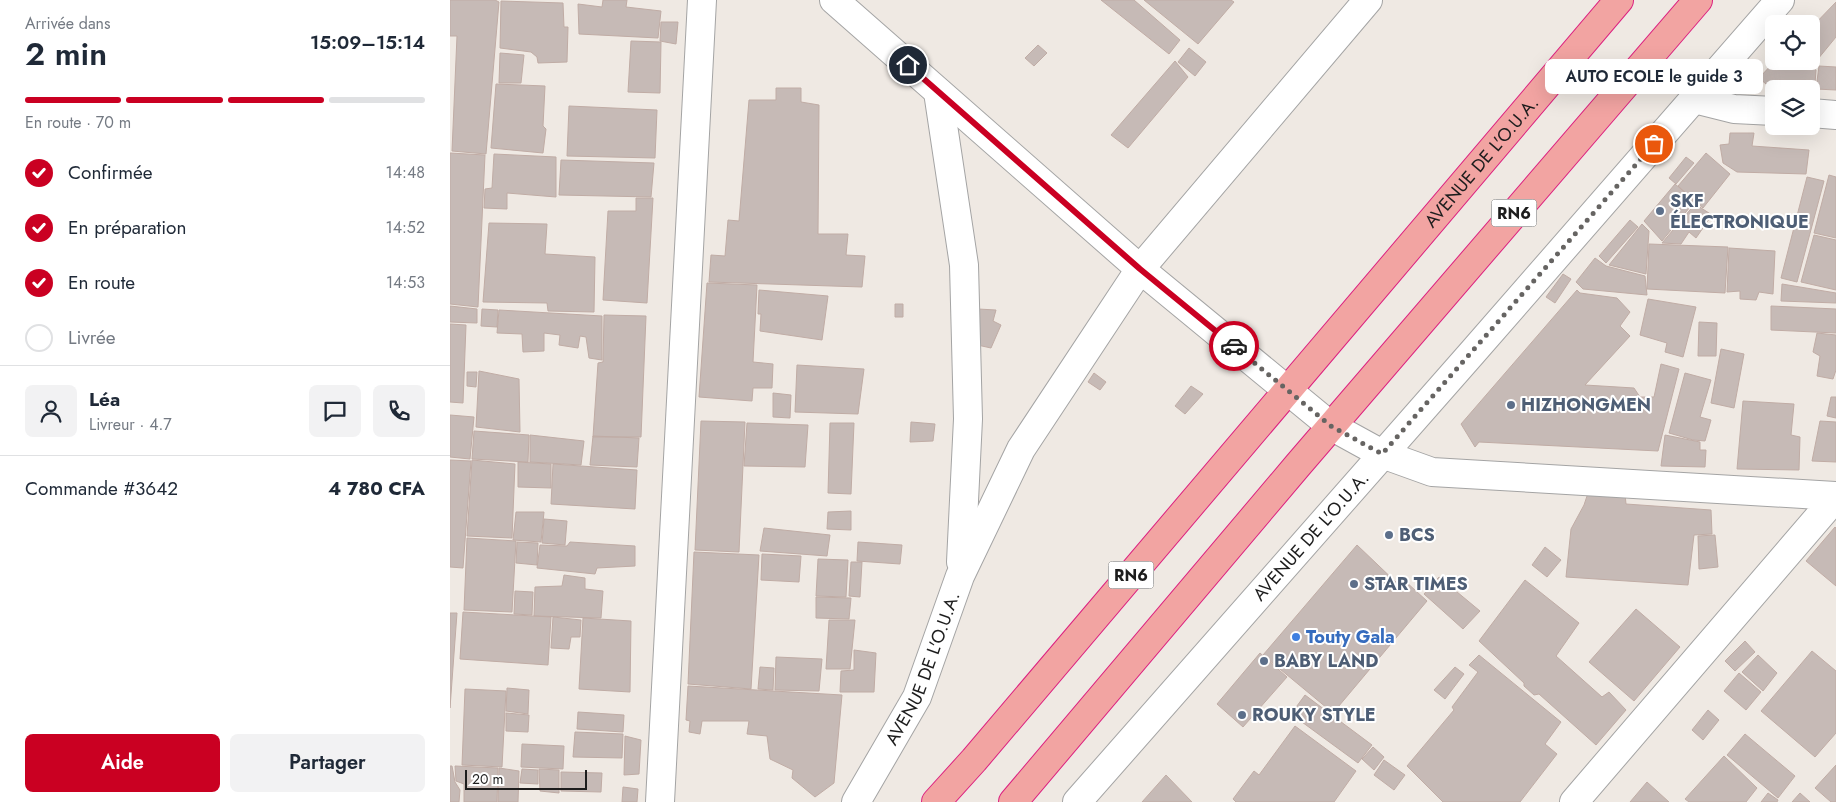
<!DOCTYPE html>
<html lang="fr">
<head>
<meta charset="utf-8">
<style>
	:root { --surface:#fff; --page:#f2f2f3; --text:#1f2937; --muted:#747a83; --line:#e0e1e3; --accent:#ca0022 }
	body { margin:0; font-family:Jost,sans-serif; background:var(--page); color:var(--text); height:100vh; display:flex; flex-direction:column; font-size:19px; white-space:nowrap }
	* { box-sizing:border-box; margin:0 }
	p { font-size:16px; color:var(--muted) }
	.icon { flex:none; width:28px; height:28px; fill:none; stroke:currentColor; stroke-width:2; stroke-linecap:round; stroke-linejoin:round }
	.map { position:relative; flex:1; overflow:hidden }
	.side { display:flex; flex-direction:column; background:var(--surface); width:450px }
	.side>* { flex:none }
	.tools { position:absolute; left:1315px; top:15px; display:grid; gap:10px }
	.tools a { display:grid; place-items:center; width:55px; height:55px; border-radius:8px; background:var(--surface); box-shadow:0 5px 20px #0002; font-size:25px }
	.scale { position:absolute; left:15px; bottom:12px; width:122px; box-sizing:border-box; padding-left:5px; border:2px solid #1d1d1d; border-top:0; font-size:14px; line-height:18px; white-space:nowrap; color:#1d1d1d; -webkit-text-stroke:4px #fff; paint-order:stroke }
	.pin { position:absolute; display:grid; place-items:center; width:42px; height:42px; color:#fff; margin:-21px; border:2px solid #fff; border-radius:50%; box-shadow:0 1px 5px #0007 }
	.courier { position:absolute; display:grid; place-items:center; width:50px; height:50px; margin:-25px; border:4px solid #ca0022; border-radius:50%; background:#fff; color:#222; box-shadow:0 1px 6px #0007 }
	.bubble { position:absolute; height:35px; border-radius:8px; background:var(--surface); box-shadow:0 5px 20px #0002; font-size:16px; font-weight:600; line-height:35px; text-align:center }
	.summary em { font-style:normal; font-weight:600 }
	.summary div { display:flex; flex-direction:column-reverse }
	.summary { display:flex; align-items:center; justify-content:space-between; height:85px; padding:0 25px }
	h1 { font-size:32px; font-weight:600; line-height:38px }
	.bar { display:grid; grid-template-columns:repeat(4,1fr); gap:8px 5px; align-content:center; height:60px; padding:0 25px }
	.bar i { height:6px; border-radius:4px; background:var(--line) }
	.bar .on { background:var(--accent) }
	.bar p { grid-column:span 4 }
	.line { display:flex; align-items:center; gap:12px; padding:0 25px; border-top:1px solid var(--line) }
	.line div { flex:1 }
	.round { display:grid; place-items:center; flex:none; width:52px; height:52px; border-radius:8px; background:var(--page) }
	ol { padding:0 25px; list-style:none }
	li { display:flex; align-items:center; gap:15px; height:55px }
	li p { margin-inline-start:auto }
	li .icon { padding:5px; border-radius:50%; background:var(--accent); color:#fff; stroke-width:4 }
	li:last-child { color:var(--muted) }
	li i { width:28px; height:28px; border:2px solid var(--line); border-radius:50% }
	.cta { display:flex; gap:10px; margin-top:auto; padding:10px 25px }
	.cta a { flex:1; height:58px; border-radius:8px; background:var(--accent); color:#fff; font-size:20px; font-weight:600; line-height:58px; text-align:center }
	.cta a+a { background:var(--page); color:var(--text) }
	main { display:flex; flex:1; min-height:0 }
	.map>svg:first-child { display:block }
	.building { fill:#c6bab6; stroke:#c0aca5 }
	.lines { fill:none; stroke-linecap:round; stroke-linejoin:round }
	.minor-casing { stroke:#a4a4a4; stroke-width:30 }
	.tertiary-casing { stroke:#a4a4a4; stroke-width:30 }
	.trunk-casing { stroke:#dc2180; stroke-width:30 }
	.minor { stroke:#fff; stroke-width:28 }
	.tertiary { stroke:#fff; stroke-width:28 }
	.trunk { stroke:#f2a4a2; stroke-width:28 }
	.done { stroke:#666462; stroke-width:5; stroke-dasharray:0 9 }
	.route { stroke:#ca0022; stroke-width:6 }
	.service-dot { fill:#5c6f8a; stroke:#fff; stroke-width:2 }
	.shop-dot { fill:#3f7fe0; stroke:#fff; stroke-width:2 }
	.labels { text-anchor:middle; stroke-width:4; stroke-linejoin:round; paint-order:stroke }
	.shield { fill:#fff; stroke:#616161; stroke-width:1 }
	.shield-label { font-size:16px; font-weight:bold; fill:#1d1d1d }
	.street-label { font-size:18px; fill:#1d1d1d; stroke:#fff }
	.service-label { font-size:18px; font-weight:bold; fill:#4e5e75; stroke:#fff; text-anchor:start }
	.shop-label { font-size:18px; font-weight:bold; fill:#366cbe; stroke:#fff; text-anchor:start }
</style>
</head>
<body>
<main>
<section class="side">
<div class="summary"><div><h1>2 min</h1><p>Arrivée dans</p></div><em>15:09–15:14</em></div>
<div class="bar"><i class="on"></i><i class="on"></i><i class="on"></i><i></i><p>En route · 70 m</p></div>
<ol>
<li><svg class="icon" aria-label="check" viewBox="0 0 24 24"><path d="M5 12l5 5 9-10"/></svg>Confirmée<p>14:48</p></li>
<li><svg class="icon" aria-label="check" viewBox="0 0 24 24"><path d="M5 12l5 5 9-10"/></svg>En préparation<p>14:52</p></li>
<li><svg class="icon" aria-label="check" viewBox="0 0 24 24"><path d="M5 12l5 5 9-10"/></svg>En route<p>14:53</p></li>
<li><i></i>Livrée</li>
</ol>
<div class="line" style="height:90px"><a class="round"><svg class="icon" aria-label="person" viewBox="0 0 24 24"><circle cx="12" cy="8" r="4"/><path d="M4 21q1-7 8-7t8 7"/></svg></a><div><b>Léa</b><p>Livreur · 4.7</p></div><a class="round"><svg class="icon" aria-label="chat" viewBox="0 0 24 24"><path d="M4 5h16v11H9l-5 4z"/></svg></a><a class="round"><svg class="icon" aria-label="phone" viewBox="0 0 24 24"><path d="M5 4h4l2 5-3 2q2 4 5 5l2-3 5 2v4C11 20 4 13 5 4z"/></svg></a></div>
<div class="line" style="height:65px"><div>Commande #3642</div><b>4 780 CFA</b></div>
<div class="cta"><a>Aide</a><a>Partager</a></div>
</section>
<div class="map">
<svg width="1386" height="802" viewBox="0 0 1386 802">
	<rect width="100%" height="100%" fill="#efe9e3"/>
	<!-- building -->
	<path class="building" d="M0 0H45L49 2 36 154 2 151 7 36H0Z
		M153 0H177L176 7 211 11 208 38 129 34 128 4 152 7Z
		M651 0H684L730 40 719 54Z
		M694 0H781L784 2 748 44Z
		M51 1 113 3 114 27H118L117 62 88 63 87 57 81 52 50 48Z
		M1386 2V37L1363 65 1359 61H1361V28Z
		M211 22H228L226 44 210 41Z
		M181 41 211 42 210 93 178 92Z
		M588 45 597 53 584 66 575 58Z
		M739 48 756 62 745 76 728 62Z
		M50 53 74 55 71 83H49Z
		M725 61 738 77 678 148 661 135Z
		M1325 61H1355L1366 70 1364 98H1361V89H1326L1316 84 1309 78Z
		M1369 66 1386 67V90L1366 89Z
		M46 84 95 86 93 126 96 129 93 153 41 148Z
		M326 88H351V102L369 105 368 234H398L396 255 415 256 412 287 259 282 261 255 275 256 278 220 289 221 299 100H326Z
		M119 106 207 110 205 158 117 156Z
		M1280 133H1304L1302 146 1359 150 1356 174 1287 172 1273 163 1270 145 1279 144Z
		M0 153 35 155 28 307 0 304Z
		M1256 153 1280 174 1253 208 1228 186Z
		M44 154 106 157V197L57 193V209L34 208 35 189 42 188Z
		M1236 157 1244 163 1226 184 1219 178Z
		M111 160 204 163 201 197 109 195Z
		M1379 175 1386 177V238L1364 233Z
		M1357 177 1374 181 1347 282 1331 278Z
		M1225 184 1245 201 1212 241 1194 221Z
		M186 198H203L197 303 153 300 158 211H186Z
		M1245 204 1262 215 1246 238 1239 232 1231 244 1212 243Z
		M1180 220 1188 227 1156 263 1149 256Z
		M39 223 97 224 95 254 145 257 144 312 98 311 97 303 33 302Z
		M1192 224 1199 231 1196 274 1159 265Z
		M1364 235 1386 240V290L1351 282Z
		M1199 244 1278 247 1275 293 1197 289Z
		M1279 248 1325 251 1323 294 1309 292 1306 300 1290 299V291L1277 292Z
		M1145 258 1156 266 1195 276 1197 295 1133 289 1126 282Z
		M1113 274 1121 279 1105 303 1096 297Z
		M257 283 307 285 303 362 323 364 322 388H303L302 401 249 397Z
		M1332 284 1386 293V303L1331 301Z
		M309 290 378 296 372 340 310 331 311 314H308Z
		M1127 290 1130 293 1167 298 1180 312 1170 326 1180 336 1135 385 1184 388 1190 397H1204L1211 364 1229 369 1208 451 1029 442 1025 447 1011 424Z
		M1198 299 1246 307 1233 357 1215 352 1217 343 1190 335Z
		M445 304H453V317H445Z
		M0 306 27 309V323L0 322Z
		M1321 306 1386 309V333L1321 330Z
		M32 309 48 310 47 327 31 326Z
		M528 309 546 310 543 321 551 325 541 348 523 344Z
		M49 310 152 316V360L139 358 136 337 130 336 128 348 109 345 110 335 94 333V351L73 352 72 334 47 333Z
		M154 315 196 316 191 437H143L148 363 153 362Z
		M1249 322 1267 323 1266 356H1248Z
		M0 324 16 325 13 403 0 402Z
		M1367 333 1386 335V370L1383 379 1367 376 1370 356 1363 352Z
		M1271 349 1294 354 1284 408 1261 403Z
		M347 365 414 369 408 414 345 412Z
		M29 371 69 379 70 432 26 427Z
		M17 372H27L26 387 17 386Z
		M644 373 656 382 650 390 638 382Z
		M1235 373 1261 380 1250 417 1261 420 1255 441 1243 440 1219 433Z
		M741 386 753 394 735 414 725 406Z
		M323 393 341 395 340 418 323 417Z
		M1381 397H1386V418L1377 416Z
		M1293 401 1344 404 1341 435 1350 437 1349 470 1287 469Z
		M0 415 24 417 20 459 0 457Z
		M251 421 295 422 289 552 245 550Z
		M1370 421 1386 422V462L1362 461Z
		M461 422 485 424 483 441 460 442Z
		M297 423 358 425 355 467 294 466Z
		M380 423H404L401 494 378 493Z
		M24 431 79 435 78 462 22 459Z
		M80 435 134 441 131 465 80 462Z
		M1215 435 1250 442V450H1256L1255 467 1211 466Z
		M143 436 189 438 187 467 140 465Z
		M0 460 21 461 13 568 0 567Z
		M22 460 65 464 62 538 17 536Z
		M68 462 101 464V488L68 487Z
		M103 464 187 470 185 509 101 504Z
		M1138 493 1175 494 1176 504 1261 510 1262 534 1244 535 1238 585 1116 577 1121 529 1134 505Z
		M401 511V530L377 529 378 512Z
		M66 512H94L91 542 63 540Z
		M94 519 117 521 115 545 92 543Z
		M1385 527 1386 528V586L1356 561Z
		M314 528 380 535 377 556 310 551Z
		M1265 535 1268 567 1249 569 1248 536Z
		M17 538 66 541 62 612 14 610Z
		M67 542 88 543 87 565 66 563Z
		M120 542 185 546V566L147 568 145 574 87 568 90 545 117 546Z
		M408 542 452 545 450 564 407 561Z
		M907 545 950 586 955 581 977 601 883 713 813 655Z
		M1095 547 1111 560 1097 577 1082 565Z
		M244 552 309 555 301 689 238 684Z
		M312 554 351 556 349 582 311 580Z
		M368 559 398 560 396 597 366 596Z
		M401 562H412L410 597 399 596Z
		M114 575 135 578V589L153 591 151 618 84 616 85 587 112 586Z
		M989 577 1030 611 1013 629 974 594Z
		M1075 580 1129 623 1106 656 1152 697 1159 692 1176 710 1146 745 1089 694 1084 695 1074 686V683L1029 641Z
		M65 591 83 592 82 615 64 614Z
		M366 597 401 598 399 619 366 618Z
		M1186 609 1230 647 1184 701 1139 662Z
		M13 612 101 617 98 665 10 659Z
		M0 613H7L0 708Z
		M103 617 131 620 130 637H121L119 649 101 648Z
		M133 618 181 621 180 692 129 689Z
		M379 620H405L400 669H376Z
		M1295 641 1305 652 1285 671 1275 661Z
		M404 650 426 653 424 692H390L391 671 404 670Z
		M1362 651 1386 671V733L1365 757 1311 711Z
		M810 653 837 677 793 727 767 704Z
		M1029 655 1111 722 1095 744 1107 754 1070 802H993L957 766 1004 710 1002 707 1028 672 1019 665Z
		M1308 655 1327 673 1313 691 1292 672Z
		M326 657 372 659 369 691 325 690Z
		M310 667 324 668 323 690 308 689Z
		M1005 667 1014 674 995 699 984 690Z
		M1289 673 1311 692 1296 710 1274 691Z
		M238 686 392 695 384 783 365 797 342 778 343 770 320 759 317 736 297 734 299 721H252L250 734 239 732 240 721 236 720Z
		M57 688 79 690 78 714 56 711Z
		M15 689 56 691 52 767 12 765Z
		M855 695 922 745 908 763 841 714Z
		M1258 710 1269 720 1253 740 1242 730Z
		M128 712 174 715 173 732 127 729Z
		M56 713 79 715 78 732 56 731Z
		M845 726 906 771 884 802H786L783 799 804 771 809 775Z
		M125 732 173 734 172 758 123 757Z
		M1295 734 1345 776 1328 798 1277 755Z
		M175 736 191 740 189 774 174 775Z
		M72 744 114 746 113 769 71 767Z
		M923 747 934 757 924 770 912 759Z
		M1274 756 1307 788 1296 802H1239L1235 799Z
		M934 760 955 775 944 790 924 775Z
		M1386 765V802H1381L1365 788Z
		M0 766H2L5 782 10 790 9 802H0Z
		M5 766 48 768 47 802H14V784L6 781Z
		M49 768 69 771 68 802H48Z
		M72 769 88 770V784L70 783Z
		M89 769 109 770V793L90 791Z
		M111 772 152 773 151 792 111 791Z
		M716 775 742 802H692Z
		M1197 782 1219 802H1180Z
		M173 787 188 789 187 802H172Z
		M1318 793 1328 800 1327 802H1311Z
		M1350 793 1360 802H1342Z"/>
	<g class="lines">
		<defs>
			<path id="minor" d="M1244 99 1284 109 1324 111
				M1361 113 1386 115
				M881 426 932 454 982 472 1386 496
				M210 802 252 0
				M1124 802 1386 497"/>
			<g id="tertiary">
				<path d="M384 0 690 269 881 426"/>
				<path d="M488 92 514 265 518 419 511 562"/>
				<path id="s1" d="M406 802 467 697 510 576 571 449 690 269 918 0"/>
				<path id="s2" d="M627 802 1022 353 1330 0"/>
			</g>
			<g id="trunk">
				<path id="s3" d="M486 802 524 760 1169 0"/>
				<path d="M563 802 848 465 1248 0"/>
			</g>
		</defs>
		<!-- minor casing -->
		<use href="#minor" class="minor-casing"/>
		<!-- tertiary casing -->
		<use href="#tertiary" class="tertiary-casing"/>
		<!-- trunk casing -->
		<use href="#trunk" class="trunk-casing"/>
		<!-- minor -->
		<use href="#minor" class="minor"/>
		<!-- tertiary -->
		<use href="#tertiary" class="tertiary"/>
		<!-- trunk -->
		<use href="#trunk" class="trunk"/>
	</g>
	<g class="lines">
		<!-- done -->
		<path class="done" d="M784 346 881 426 932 454 1204 144"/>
		<!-- route -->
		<path class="route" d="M458 65 690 269 784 346"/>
	</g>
	<!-- markers -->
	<g class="service-dot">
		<circle cx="1210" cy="211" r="5"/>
		<circle cx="1061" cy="405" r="5"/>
		<circle cx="939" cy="535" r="5"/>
		<circle cx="904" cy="584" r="5"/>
		<circle cx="814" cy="661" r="5"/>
		<circle cx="792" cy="715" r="5"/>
	</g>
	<circle class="shop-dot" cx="846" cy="637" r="5"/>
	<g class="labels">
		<!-- shield labels -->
		<g class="shield">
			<rect x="1041.5" y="199.5" width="45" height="27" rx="4"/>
			<rect x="658.5" y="561.5" width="45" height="27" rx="4"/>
		</g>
		<g class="shield-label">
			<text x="1064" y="219">RN6</text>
			<text x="681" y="581">RN6</text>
		</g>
		<!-- street labels -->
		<g class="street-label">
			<text dy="6" stroke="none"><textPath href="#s3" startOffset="841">AVENUE DE L'O.U.A.</textPath></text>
			<text dy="6" stroke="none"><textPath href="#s2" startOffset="354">AVENUE DE L'O.U.A.</textPath></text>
			<text dy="6" stroke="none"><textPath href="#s1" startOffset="150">AVENUE DE L'O.U.A.</textPath></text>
		</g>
		<!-- service labels -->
		<g class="service-label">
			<text x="1220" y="207">SKF<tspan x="1220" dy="21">ÉLECTRONIQUE</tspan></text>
			<text x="1071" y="411">HIZHONGMEN</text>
			<text x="949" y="541">BCS</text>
			<text x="914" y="590">STAR TIMES</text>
			<text x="824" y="667">BABY LAND</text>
			<text x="802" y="721">ROUKY STYLE</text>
		</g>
		<!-- shop labels -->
		<g class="shop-label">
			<text x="856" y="643">Touty Gala</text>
		</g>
	</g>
</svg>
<div class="tools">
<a><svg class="icon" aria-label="locate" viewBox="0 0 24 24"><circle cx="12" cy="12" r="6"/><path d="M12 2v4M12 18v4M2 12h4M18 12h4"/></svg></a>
<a><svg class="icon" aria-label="layers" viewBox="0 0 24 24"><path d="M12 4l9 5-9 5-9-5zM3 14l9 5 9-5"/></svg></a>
</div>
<div class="scale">20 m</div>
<div class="pin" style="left:1204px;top:144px;background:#ea580c"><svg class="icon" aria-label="bag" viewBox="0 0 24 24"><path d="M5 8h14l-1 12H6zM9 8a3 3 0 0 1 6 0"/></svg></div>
<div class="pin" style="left:458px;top:65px;background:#1f2937"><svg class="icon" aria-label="home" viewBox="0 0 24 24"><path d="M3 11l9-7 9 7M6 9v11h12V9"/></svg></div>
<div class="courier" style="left:784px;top:346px"><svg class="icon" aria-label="car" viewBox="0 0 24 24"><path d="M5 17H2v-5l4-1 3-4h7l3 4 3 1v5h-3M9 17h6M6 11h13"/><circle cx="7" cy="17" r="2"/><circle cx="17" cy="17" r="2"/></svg></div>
<div class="bubble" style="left:1095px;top:59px;width:218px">AUTO ECOLE le guide 3</div>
</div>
</main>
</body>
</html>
